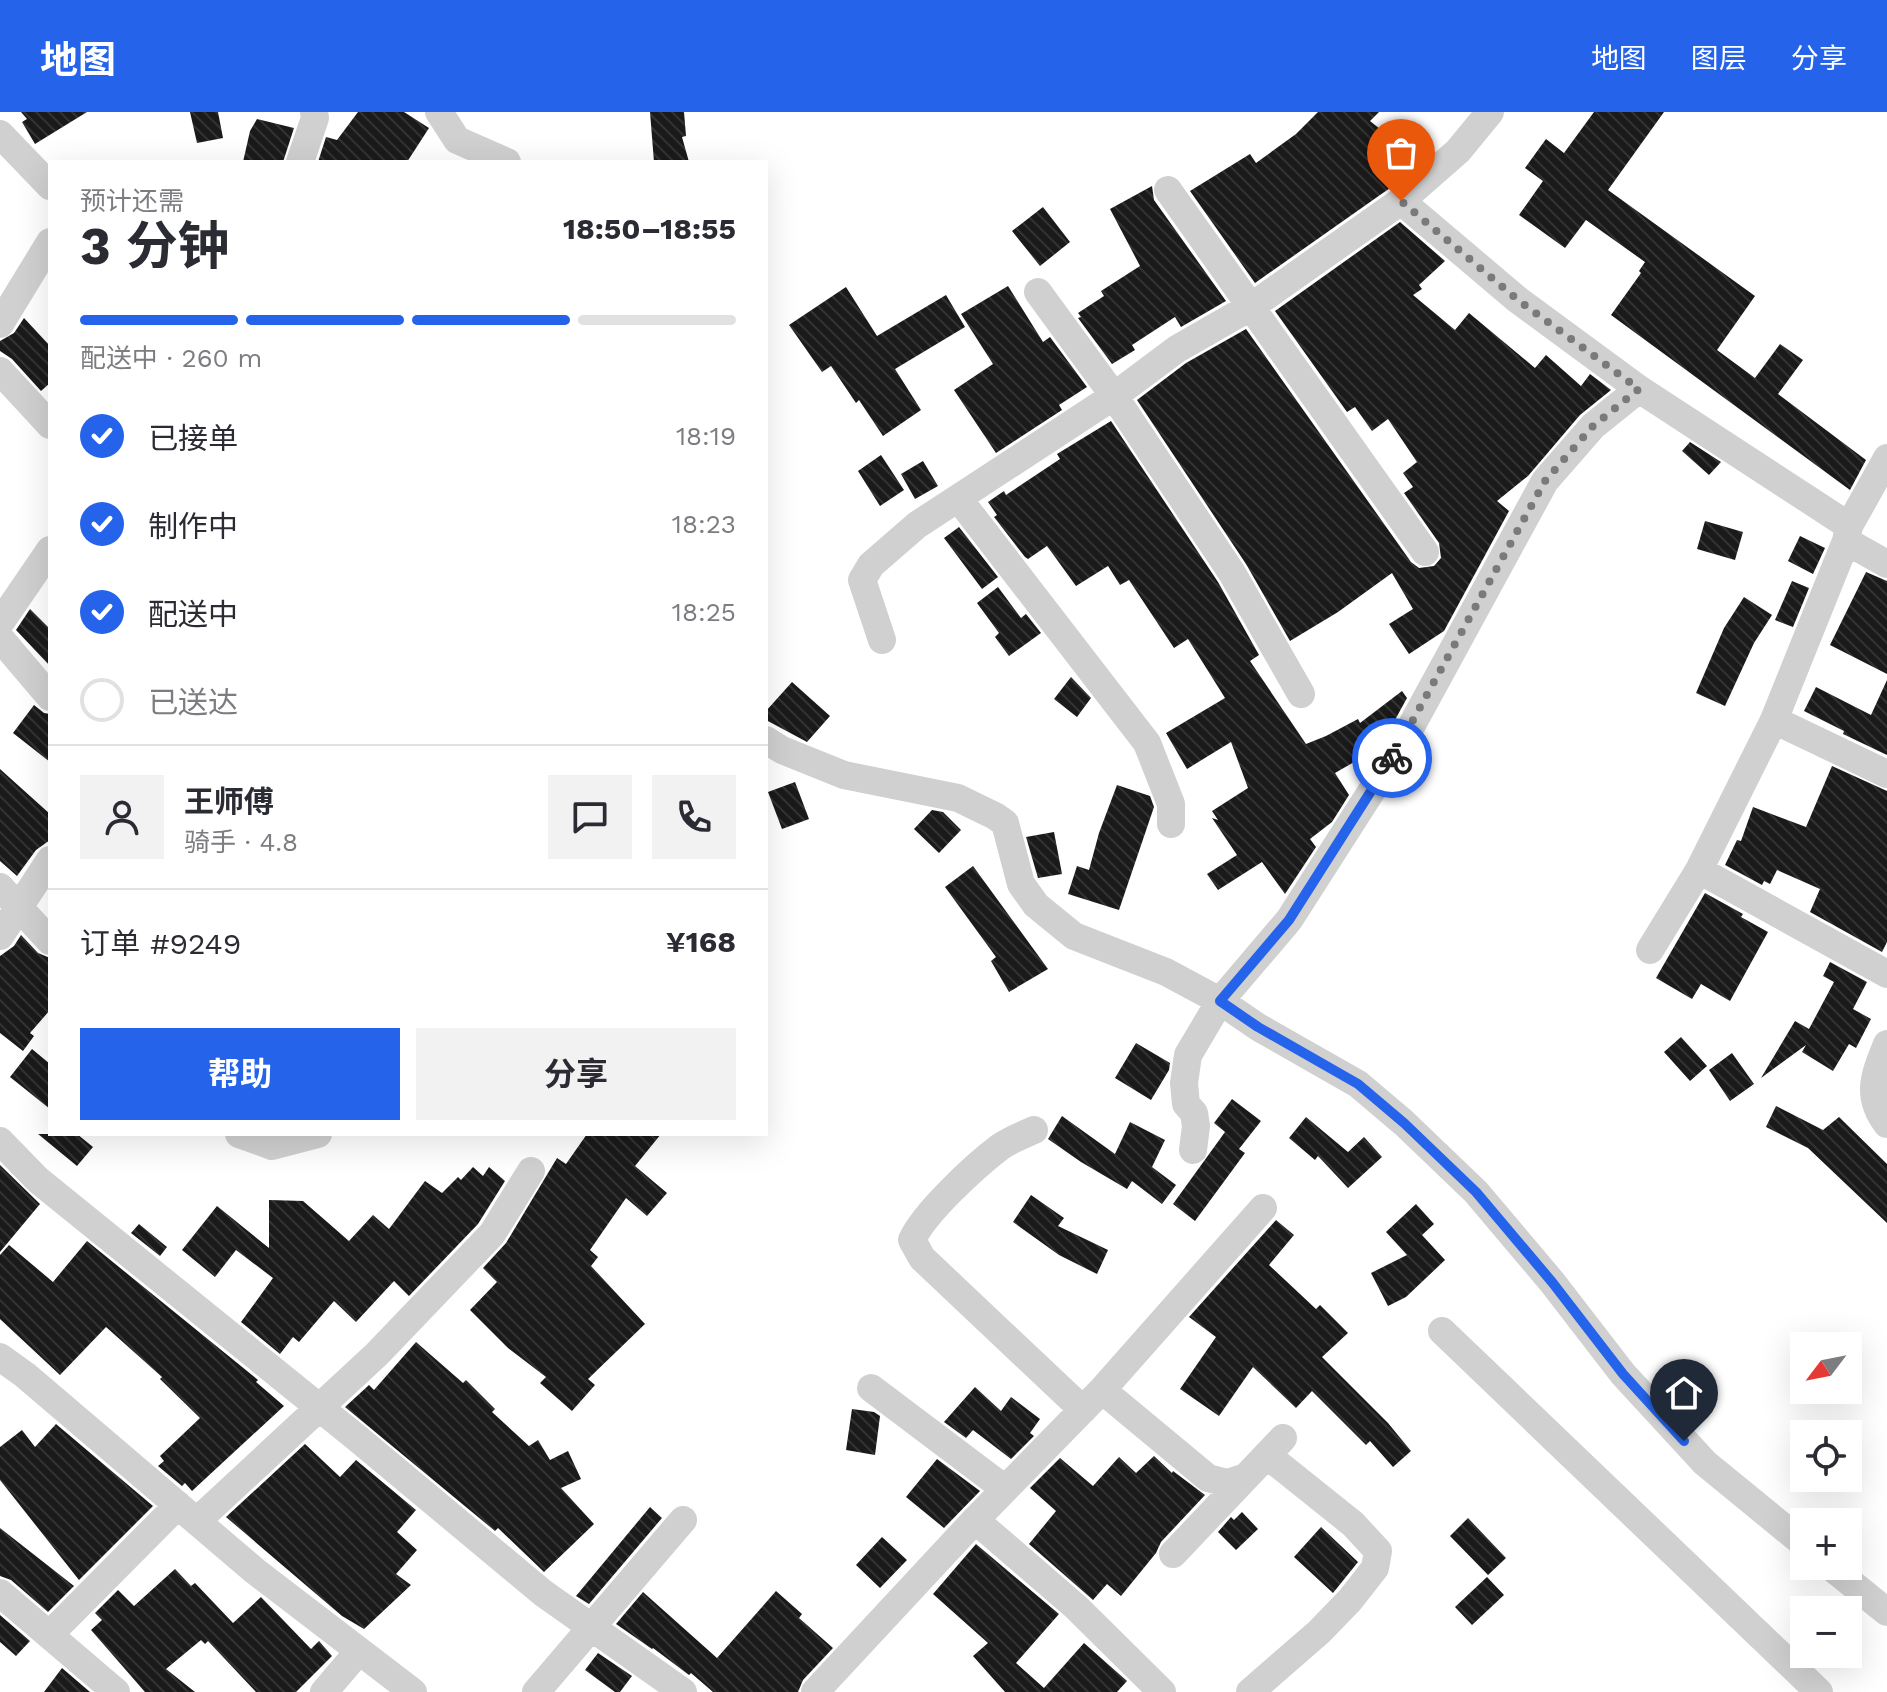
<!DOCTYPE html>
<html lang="zh">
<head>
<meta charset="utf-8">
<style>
	:root { --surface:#fff; --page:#f2f2f3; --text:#2b2b33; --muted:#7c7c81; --line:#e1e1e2; --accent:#2563eb }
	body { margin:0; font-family:"Work Sans","Noto Sans SC",sans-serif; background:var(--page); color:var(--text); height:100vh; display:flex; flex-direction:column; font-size:30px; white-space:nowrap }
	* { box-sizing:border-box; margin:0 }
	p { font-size:26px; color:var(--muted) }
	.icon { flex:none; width:44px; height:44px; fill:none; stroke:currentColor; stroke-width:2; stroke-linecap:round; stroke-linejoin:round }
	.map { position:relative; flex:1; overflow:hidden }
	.details { position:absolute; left:48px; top:48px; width:720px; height:976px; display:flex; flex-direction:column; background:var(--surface); border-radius:0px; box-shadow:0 8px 32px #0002 }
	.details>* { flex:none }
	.needle { width:52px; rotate:238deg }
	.tools { position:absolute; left:1790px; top:1220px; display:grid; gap:16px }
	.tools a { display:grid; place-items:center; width:72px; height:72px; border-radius:0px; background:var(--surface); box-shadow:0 8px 32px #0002; font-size:40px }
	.pin { position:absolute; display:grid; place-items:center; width:68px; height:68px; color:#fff; margin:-82px -34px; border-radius:50% 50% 50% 0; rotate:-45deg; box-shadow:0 0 8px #0007 }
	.pin .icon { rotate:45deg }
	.courier { position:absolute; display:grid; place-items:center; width:80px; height:80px; margin:-40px; border:6px solid #2563eb; border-radius:50%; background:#fff; color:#222; box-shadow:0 2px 10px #0007 }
	.summary em { font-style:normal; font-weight:700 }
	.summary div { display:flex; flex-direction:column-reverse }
	.summary { display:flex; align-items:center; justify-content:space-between; height:136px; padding:0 32px }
	h1 { font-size:52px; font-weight:700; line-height:60px }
	.bar { display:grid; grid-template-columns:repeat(4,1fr); gap:12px 8px; align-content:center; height:96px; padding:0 32px }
	.bar i { height:10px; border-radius:6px; background:var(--line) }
	.bar .active { background:var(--accent) }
	.bar p { grid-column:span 4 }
	.line { display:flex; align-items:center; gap:20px; padding:0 32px; border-top:2px solid var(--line) }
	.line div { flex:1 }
	.round { display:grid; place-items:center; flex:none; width:84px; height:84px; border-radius:0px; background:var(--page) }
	ol { padding:0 32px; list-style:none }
	li { display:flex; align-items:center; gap:24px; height:88px }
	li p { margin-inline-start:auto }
	li .icon { padding:8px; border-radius:50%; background:var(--accent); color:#fff; stroke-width:4 }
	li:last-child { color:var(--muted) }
	li i { width:44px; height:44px; border:4px solid var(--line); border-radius:50% }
	.button { display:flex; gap:16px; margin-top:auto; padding:16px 32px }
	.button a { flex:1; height:92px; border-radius:0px; background:var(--accent); color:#fff; font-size:32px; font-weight:700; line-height:92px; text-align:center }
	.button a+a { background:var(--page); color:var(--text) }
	header { display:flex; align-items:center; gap:48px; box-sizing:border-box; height:112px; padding:0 40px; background:var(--accent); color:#fff }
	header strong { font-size:38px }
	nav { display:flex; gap:44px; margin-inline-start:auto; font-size:28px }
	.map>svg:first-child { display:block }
	.building { fill:url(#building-back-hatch) }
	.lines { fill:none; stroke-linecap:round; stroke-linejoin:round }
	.minor { stroke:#d0d0d0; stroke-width:28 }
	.done { stroke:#7a7a7a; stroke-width:8; stroke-dasharray:0 14.4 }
	.route { stroke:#2563eb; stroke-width:10 }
</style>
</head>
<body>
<header>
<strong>地图</strong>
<nav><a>地图</a><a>图层</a><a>分享</a></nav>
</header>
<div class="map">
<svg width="1887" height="1580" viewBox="0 0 1887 1580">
	<defs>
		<pattern id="building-back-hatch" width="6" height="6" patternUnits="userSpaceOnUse" patternTransform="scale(2)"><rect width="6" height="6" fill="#1a1a1a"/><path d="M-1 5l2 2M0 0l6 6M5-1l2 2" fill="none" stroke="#333"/></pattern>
	</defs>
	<rect width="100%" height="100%" fill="#fff"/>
	<!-- building -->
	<path class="building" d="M21 0H87L35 32 22 10 27 7Z
		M190 0H218L223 26 197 31Z
		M358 0H404L429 16 407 50H318L326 25 337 28Z
		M650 0H684L686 24 682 25 689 50H654Z
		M1318 0H1379L1370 9 1420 49 1390 76 1255 171 1190 79 1250 42 1256 51 1296 22Z
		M1594 0H1664L1608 78 1755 184 1717 238 1755 266 1780 232 1803 248 1778 282 1866 348 1850 378 1611 203 1641 161 1639 159 1645 150 1586 108 1565 136 1519 103 1543 69 1525 56 1546 27 1564 41Z
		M257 7 294 16 283 50H243L250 19Z
		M1152 74 1154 88 1226 189 1181 215 1175 205 1132 233 1135 238 1112 252 1078 206 1081 205 1078 201 1104 184 1101 179 1140 154 1110 97Z
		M1043 95 1070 130 1040 154 1012 119Z
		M1400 110 1445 149 1419 173 1422 177 1413 183 1455 218 1469 201 1535 256 1546 243 1581 274 1590 262 1611 278 1580 303 1528 364 1497 389 1509 399 1444 519 1409 542 1389 512 1413 497 1392 461 1338 500 1290 529 1246 452 1137 288 1186 251 1246 217 1411 450 1419 456 1434 454 1441 446 1439 431 1404 381 1413 375 1403 361 1417 350 1388 307 1372 319 1355 295 1347 300 1275 199Z
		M1008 174 1043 230 1050 225 1087 275 1059 293 1062 298 996 341 954 278 993 252 961 202Z
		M846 175 877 224 946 183 965 215 895 257 921 298 883 324 859 288 856 291 831 254 822 260 789 213Z
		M24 206 50 234V271L41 279 12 247 0 239V229L14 221Z
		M1111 309 1218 470 1259 543 1250 549 1306 632 1326 624 1358 607 1360 611 1402 579 1407 586 1384 628 1374 636 1375 638 1335 661 1349 683 1332 710 1310 727 1316 735 1285 782 1262 750 1218 778 1207 762 1237 743 1212 706 1218 708 1212 699 1248 676 1231 630 1187 657 1166 621 1225 586 1188 527 1174 536 1129 468 1120 473 1108 454 1076 474 1047 434 1028 447 1025 445 994 405 997 403 988 390 1004 379 1006 383 1060 347 1057 342Z
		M1690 330 1721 350 1709 363 1682 339Z
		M881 343 904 378 880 394 858 359Z
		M923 349 938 374 915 387 901 362Z
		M1705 409 1743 420 1735 448 1697 437Z
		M959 415 998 465 982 477 944 426Z
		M1800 424 1825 436 1813 462 1788 449Z
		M1866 460 1887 469V562L1830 533Z
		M1792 469 1809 476 1793 515 1775 508Z
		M998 475 1021 506 1026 502 1041 521 1009 544 995 525 999 521 977 491Z
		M1744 485 1772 503 1754 531 1725 594 1696 581 1724 516Z
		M30 497 50 517V554L16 518Z
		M1071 565 1091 586 1077 605 1054 587Z
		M1887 568V643L1843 622 1844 619 1804 599 1816 575 1871 603Z
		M792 570 830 604 807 630 766 608V599Z
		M34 593 44 601 50 602V650L13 621Z
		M1832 654 1887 679V830L1882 840 1810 800 1820 777 1777 758 1770 772 1764 769 1762 773 1725 753 1737 728 1741 729 1753 695 1806 715Z
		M0 657 50 702V728L36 738 17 764 0 749Z
		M795 670 809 707 782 717 768 680Z
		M1117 673 1150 684 1154 695 1119 798 1068 782 1077 754 1089 758 1099 721Z
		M932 698 943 700 961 718 939 741 914 717Z
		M1054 720 1062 762 1038 766 1026 725Z
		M973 754 1048 857 1009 880 991 849 996 845 945 775Z
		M1705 781 1743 802 1741 805 1768 820 1730 889 1701 872 1692 887 1656 866Z
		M21 823 38 841 50 846V898L30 921 34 924 23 939 0 921V844L14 834Z
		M1830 850 1867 870 1853 897 1871 907 1856 936 1849 932 1833 959 1802 940 1806 933 1761 966 1795 909 1809 917 1834 870 1823 864Z
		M1681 925 1707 954 1690 969 1664 940Z
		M1136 931 1170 951 1169 958 1151 988 1115 966Z
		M32 937 50 952V997L10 965Z
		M1732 941 1754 972 1730 989 1709 958Z
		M1232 987 1261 1009 1239 1037 1245 1041 1195 1109 1173 1092 1225 1020 1214 1011Z
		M1776 994 1823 1018 1839 1005 1887 1052V1111L1808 1036 1766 1015Z
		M1062 1004 1115 1042 1130 1010 1165 1028 1152 1055 1176 1073 1162 1092 1132 1069 1127 1077 1081 1050 1048 1027Z
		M1306 1005 1348 1040 1364 1025 1382 1045 1348 1076 1318 1044 1315 1048 1289 1026Z
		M38 1022H77L93 1035 77 1054Z
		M587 1022H661L635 1054 667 1081 647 1104 626 1086 590 1138 598 1145 591 1154 645 1212 588 1267 595 1273 572 1299 540 1271 546 1265 508 1236 470 1198 497 1170 483 1156 506 1131 557 1046 566 1052Z
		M0 1053 40 1092 0 1140Z
		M473 1055 483 1064 489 1055 505 1069 478 1112 409 1184 394 1169 356 1210 334 1189 299 1230 293 1225 280 1242 241 1210 273 1166 236 1138 215 1165 182 1138 217 1094 269 1136V1088L303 1089 349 1129 373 1103 389 1117 425 1069 442 1081 458 1065 461 1068Z
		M1031 1083 1064 1106 1058 1114 1108 1138 1097 1162 1059 1143 1013 1110Z
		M1416 1092 1434 1112 1422 1123 1445 1148 1406 1185 1388 1194 1371 1161 1407 1143 1386 1120Z
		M1276 1108 1294 1123 1269 1153 1316 1197 1320 1193 1348 1221 1322 1245 1388 1311 1411 1339 1393 1355 1370 1329 1366 1333 1312 1279 1296 1296 1253 1255 1219 1304 1180 1277 1216 1225 1189 1205Z
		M139 1112 167 1135 160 1144 131 1121Z
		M87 1129 258 1268 256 1270 284 1294 192 1379 185 1371 182 1374 158 1354 164 1349 160 1344 200 1306 160 1267 162 1265 106 1215 60 1263 0 1207V1143L9 1133 53 1170Z
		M416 1230 463 1271 466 1268 495 1297 492 1300 529 1334 538 1328 550 1348 568 1339 581 1367 561 1376 594 1412 544 1460 498 1416 495 1419 345 1295 369 1273 374 1278Z
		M975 1275 1001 1299 1011 1285 1040 1307 1030 1321 1034 1324 1011 1347 973 1318 966 1326 944 1310Z
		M852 1297 874 1300 880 1304 875 1343 846 1338Z
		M56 1312 153 1394 79 1468 0 1368V1335L22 1318 35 1335Z
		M305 1332 340 1365 356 1348 416 1398 397 1420 417 1438 396 1462 411 1473 364 1517 342 1504 226 1405Z
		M1154 1344 1172 1361 1173 1359 1205 1383 1161 1430 1156 1441 1121 1484 1107 1472 1093 1488 1029 1432 1056 1399 1030 1376 1060 1346 1093 1374 1119 1345 1136 1361Z
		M937 1347 980 1379 944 1416 906 1385Z
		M650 1395 662 1406 589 1492 576 1484Z
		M1242 1400 1258 1417 1236 1438 1218 1420 1231 1405 1234 1408Z
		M1468 1406 1506 1446 1488 1463 1450 1424Z
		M1321 1415 1358 1450 1333 1481 1294 1445Z
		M0 1416 74 1474 48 1500 11 1468 0 1464Z
		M882 1425 907 1448 880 1476 856 1453Z
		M976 1432 1059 1502 1016 1551 1044 1576 1084 1531 1127 1569 1117 1580H1005L973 1544 988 1531 933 1482Z
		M175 1457 191 1474 195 1471 233 1511 261 1485 311 1537 319 1529 332 1544 296 1580H256L208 1529 205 1532 201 1528 166 1557 195 1580H145L91 1518 102 1508 95 1501 118 1478 134 1494Z
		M1487 1465 1504 1483 1472 1513 1455 1495Z
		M776 1479 802 1502 799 1506 833 1536 803 1568 798 1580H713L691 1561 689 1563 653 1536 652 1537 616 1512 643 1480 717 1546Z
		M0 1503 30 1529 16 1544 0 1530Z
		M598 1541 632 1564 620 1580H615L585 1558Z
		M62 1556 90 1580H44Z"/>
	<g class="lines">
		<!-- minor -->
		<path class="minor" d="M439 0 457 28 507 50
			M0 22 50 74
			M300 50 315 6 314 0
			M1168 78 1425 440
			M1401 89 1518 188 1639 277 1849 414
			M1038 180 1114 284 1232 461 1301 582
			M0 212 50 130
			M0 259 50 313
			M958 386 1147 631 1171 692V712
			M1846 429 1887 452
			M0 511 50 438
			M0 526 50 585
			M882 528 862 468 871 453 917 413 1114 284 1177 237 1252 194 1401 89 1458 39 1490 0
			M1774 608 1887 662
			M766 628 782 638 844 663 958 686 995 704 1005 711 1021 772 1036 793 1074 824 1166 860 1220 889 1258 915 1358 972 1404 1011 1476 1080 1552 1170 1623 1262 1705 1351 1804 1432
			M1699 758 1887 862
			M0 775 50 829
			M0 824 50 748
			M1650 838 1699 758 1774 608 1846 429 1849 414 1887 346
			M1887 932C1875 962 1865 983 1887 1012
			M1034 1018C1023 1023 1010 1028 1000 1035 975 1054 924 1101 912 1128L922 1146 1083 1298
			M239 1022 272 1034 318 1022
			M0 1029 38 1068 357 1326 543 1481 683 1580
			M1193 1038 1196 1014 1194 1001 1186 992 1184 971 1188 943 1220 889 1289 808 1401 633 1545 369 1593 314 1639 277
			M1442 1219 1819 1580
			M0 1245 25 1263 255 1459 413 1580
			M871 1276 1005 1377
			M1102 1278 1208 1366 1227 1371 1246 1365 1283 1326
			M975 1408 1076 1495 1162 1580
			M197 1409 377 1242 492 1122 531 1059
			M1173 1442 1246 1365
			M1830 1454 1887 1500
			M0 1481 116 1580
			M49 1523 178 1393
			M324 1580 359 1539
			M536 1580 683 1408
			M815 1580 975 1408 1102 1278 1263 1096
			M1250 1580 1319 1520 1350 1488 1375 1456 1378 1439 1353 1412 1268 1344"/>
	</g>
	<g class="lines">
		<!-- done -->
		<path class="done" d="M1392 646 1545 369 1593 314 1639 277 1518 188 1401 89"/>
		<!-- route -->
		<path class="route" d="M1392 646 1289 808 1220 889 1258 915 1358 972 1404 1011 1476 1080 1552 1170 1623 1262 1684 1329"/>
	</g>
</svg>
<div class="tools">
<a><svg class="needle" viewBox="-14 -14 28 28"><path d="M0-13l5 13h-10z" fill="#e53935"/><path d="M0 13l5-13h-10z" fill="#7c7c81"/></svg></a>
<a><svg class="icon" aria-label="locate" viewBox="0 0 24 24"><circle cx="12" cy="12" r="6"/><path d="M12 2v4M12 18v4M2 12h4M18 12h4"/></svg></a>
<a>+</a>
<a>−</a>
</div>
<div class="pin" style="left:1401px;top:89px;background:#ea580c"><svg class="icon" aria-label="bag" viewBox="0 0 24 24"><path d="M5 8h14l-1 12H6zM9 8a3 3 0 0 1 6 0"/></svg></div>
<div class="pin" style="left:1684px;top:1329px;background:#1f2937"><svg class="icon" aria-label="home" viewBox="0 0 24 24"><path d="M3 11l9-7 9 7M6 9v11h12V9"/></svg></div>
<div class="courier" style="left:1392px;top:646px"><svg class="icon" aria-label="bike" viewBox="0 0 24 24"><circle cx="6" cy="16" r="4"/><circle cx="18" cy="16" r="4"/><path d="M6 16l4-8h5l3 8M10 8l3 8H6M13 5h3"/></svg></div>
<section class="details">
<div class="summary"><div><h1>3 分钟</h1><p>预计还需</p></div><em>18:50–18:55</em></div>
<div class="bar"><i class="active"></i><i class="active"></i><i class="active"></i><i></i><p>配送中 · 260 m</p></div>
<ol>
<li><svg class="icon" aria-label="check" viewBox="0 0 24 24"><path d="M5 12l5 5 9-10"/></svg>已接单<p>18:19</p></li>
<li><svg class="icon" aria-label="check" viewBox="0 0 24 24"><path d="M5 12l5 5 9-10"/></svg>制作中<p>18:23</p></li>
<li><svg class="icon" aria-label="check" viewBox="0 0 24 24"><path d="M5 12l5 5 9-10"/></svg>配送中<p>18:25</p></li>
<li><i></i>已送达</li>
</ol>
<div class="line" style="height:144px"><a class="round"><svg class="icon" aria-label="person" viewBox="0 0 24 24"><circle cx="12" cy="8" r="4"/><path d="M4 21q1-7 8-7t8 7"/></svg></a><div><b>王师傅</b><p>骑手 · 4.8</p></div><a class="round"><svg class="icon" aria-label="chat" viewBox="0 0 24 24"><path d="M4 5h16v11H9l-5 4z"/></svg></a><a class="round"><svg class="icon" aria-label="phone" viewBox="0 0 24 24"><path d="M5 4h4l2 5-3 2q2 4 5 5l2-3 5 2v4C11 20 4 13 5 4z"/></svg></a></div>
<div class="line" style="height:104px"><div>订单 #9249</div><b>¥168</b></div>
<div class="button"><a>帮助</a><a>分享</a></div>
</section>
</div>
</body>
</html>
